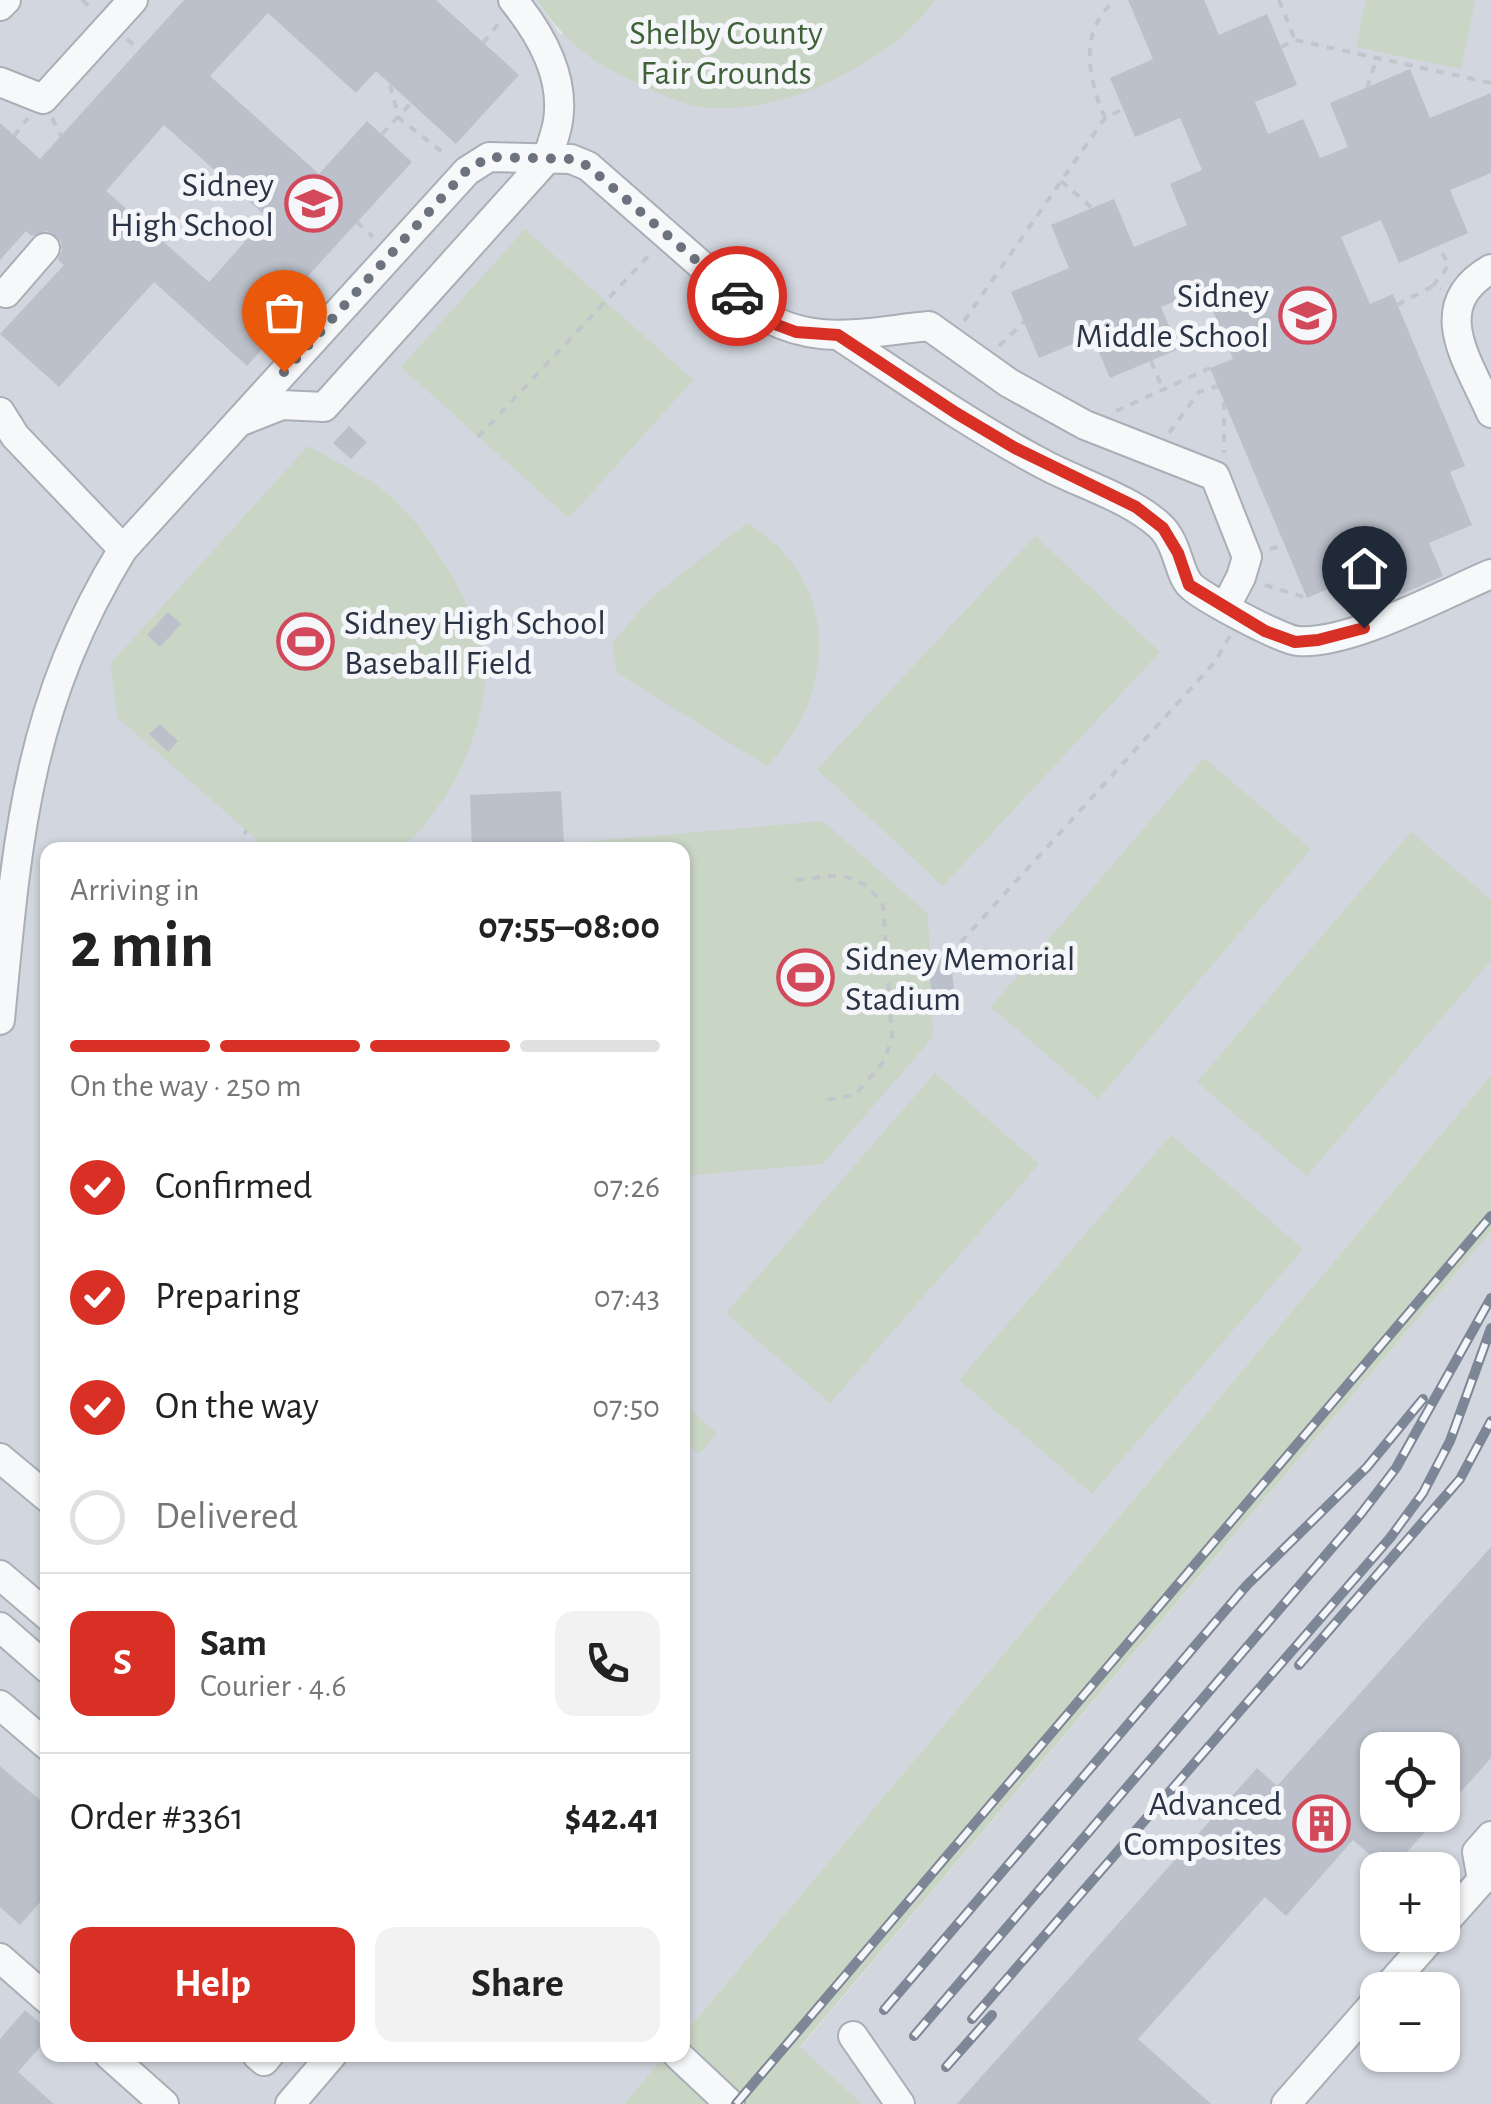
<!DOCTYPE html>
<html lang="en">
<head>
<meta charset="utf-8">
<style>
	:root { --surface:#fff; --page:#f2f2f2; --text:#222; --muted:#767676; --line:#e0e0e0; --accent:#d93025 }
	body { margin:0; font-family:"Alegreya Sans",sans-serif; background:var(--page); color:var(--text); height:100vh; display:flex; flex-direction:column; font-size:38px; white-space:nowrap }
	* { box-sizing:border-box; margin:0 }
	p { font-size:32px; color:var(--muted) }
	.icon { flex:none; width:55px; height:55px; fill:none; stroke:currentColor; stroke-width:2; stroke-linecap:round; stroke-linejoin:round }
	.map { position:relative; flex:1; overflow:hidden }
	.drawer { position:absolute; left:40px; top:842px; width:650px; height:1220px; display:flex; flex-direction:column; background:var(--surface); border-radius:20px; box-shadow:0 2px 8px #0004 }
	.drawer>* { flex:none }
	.buttons { position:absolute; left:1360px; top:1732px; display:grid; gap:20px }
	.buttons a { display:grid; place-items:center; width:100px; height:100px; border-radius:20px; background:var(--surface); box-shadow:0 2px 8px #0004; font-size:50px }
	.pin { position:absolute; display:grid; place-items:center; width:85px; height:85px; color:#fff; margin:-102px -42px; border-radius:50% 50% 50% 0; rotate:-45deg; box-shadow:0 0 10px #0007 }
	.pin .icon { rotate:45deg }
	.courier { position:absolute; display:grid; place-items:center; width:100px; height:100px; margin:-50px; border:8px solid #d93025; border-radius:50%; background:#fff; color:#222; box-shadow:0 2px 12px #0007 }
	.head em { font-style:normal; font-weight:600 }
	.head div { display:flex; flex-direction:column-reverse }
	.head { display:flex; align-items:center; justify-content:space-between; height:170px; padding:0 30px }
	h1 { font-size:65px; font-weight:600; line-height:75px }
	.bar { display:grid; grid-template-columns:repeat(4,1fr); gap:15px 10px; align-content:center; height:120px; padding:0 30px }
	.bar i { height:12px; border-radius:8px; background:var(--line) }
	.bar .current { background:var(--accent) }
	.bar p { grid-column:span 4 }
	.line { display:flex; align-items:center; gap:25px; padding:0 30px; border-top:2px solid var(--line) }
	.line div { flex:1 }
	.round { display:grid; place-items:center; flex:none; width:105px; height:105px; border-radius:20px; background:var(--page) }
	ol { padding:0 30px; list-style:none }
	li { display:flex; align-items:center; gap:30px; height:110px }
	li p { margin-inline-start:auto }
	li .icon { padding:10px; border-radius:50%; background:var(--accent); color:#fff; stroke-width:4 }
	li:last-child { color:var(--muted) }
	li i { width:55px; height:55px; border:5px solid var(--line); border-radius:50% }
	.action { display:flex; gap:20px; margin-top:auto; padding:20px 30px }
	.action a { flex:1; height:115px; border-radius:20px; background:var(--accent); color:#fff; font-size:40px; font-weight:600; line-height:115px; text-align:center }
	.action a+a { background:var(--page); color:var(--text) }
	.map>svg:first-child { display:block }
	.built { fill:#d2d6de; fill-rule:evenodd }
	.green { fill:#c9d6c5 }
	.building { fill:#bbc0ca; fill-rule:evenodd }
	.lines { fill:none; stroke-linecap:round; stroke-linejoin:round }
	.minor-casing { stroke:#a9aeb7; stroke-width:32 }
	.path { stroke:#c2c5cb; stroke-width:4; stroke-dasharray:8 8; stroke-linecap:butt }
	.minor { stroke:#f7f8fa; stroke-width:28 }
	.rail-casing { stroke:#7d8696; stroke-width:10 }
	.rail { stroke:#f4f6f9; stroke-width:6; stroke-dasharray:19; stroke-linecap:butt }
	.done { stroke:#6c737f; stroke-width:10; stroke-dasharray:0 18 }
	.route { stroke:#d93025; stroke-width:12 }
	.labels { text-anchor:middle; stroke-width:10; stroke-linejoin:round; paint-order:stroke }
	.park-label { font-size:35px; fill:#3f6138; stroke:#f4f6f9 }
	.poi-label { font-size:35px; fill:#2b3445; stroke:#f4f6f9; text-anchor:end }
</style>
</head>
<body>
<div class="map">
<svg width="1491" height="2104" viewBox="0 0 1491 2104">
	<rect width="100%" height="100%" fill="#e4e7ec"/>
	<!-- built -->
	<path class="built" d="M0 0H537L560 34 896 42 937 0H1491V1075L683 2035 682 850H48V2055H665L624 2104H0Z
		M1491 1232V2104H862L800 2048ZM1378 1750H1442V1815H1378ZM1378 1870H1442V1935H1378ZM1378 1990H1442V2055H1378Z"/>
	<!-- green -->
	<path class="green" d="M537 0H937C923 14 909 32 893 44 841 82 774 112 708 108 684 106 656 92 635 82 589 61 565 42 537 0Z
		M1366 0H1475L1461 69 1356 47Z
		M525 229 693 380 569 518 401 367Z
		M308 446C334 461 364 475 387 493 428 527 488 622 485 677 482 740 447 809 400 850H269L118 718 110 664Z
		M747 523C840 578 839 694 767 766L617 673 612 643 652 597Z
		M1035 536 1160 652 943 886 817 769Z
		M1204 758 1311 849 1098 1099 991 1007Z
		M823 821 928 914 933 1037 823 1164 683 1176 682 850H492Z
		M1411 832 1491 900V960L1307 1176 1197 1082Z
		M935 1073 1039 1164 830 1403 726 1313Z
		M1491 1075V1232L800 2047 862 2104H624L665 2055H682L683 2035Z
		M1171 1135 1303 1249 1092 1494 959 1380Z
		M682 1402 717 1433 699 1454 683 1440Z"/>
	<!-- building -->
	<path class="building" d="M184 0H436L519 75 456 144 376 71 356 93 268 13 210 76 319 174 367 121 412 162 308 276 319 286 247 366 154 282 59 387 0 334 64 265 58 260 62 250 61 241 47 231 32 236 26 231 0 260V123L40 159ZM164 125 267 217 209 282 106 191Z
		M1128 0H1204L1219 35 1267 14 1297 85 1255 102 1268 134 1303 119 1320 158 1348 147 1330 103 1410 69 1430 118 1491 93V173L1450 190 1468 233 1399 263 1381 220 1341 237 1370 304 1393 294 1465 466 1450 472 1472 525 1429 543 1443 576 1360 612 1347 581 1307 598 1210 368 1233 359 1204 289 1161 307 1179 349 1110 378 1092 336 1039 358 1011 292 1069 268 1051 225 1114 199 1134 247 1187 225 1170 184 1202 170 1180 118 1135 137 1110 78 1153 59Z
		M349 426 367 442 351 459 333 443Z
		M168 612 181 624 160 647 147 635Z
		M160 724 178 741 168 752 149 734Z
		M561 791 564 844 472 849 470 795Z
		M950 954 955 998 932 1000 928 956Z
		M1491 1547V1758L1442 1813V1750H1378V1815H1440L1391 1870H1387L1353 1840 1286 1916 1265 1897 1138 2039 1211 2104H957L1257 1768 1277 1786Z
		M0 1766 48 1807V1893L20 1925 0 1907Z
		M25 2010 48 2030V2038L18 2072 54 2104H0V2039Z"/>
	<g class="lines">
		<defs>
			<path id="minor" d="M0 6 6 0
				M0 82 43 99 133 0
				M1491 269C1426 306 1469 362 1491 413
				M6 293 45 248
				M838 335C906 380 973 427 1045 465 1083 485 1127 497 1159 525 1178 542 1178 572 1190 585 1201 597 1282 640 1298 641 1350 645 1441 595 1491 574
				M0 412 15 436 123 549
				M244 420 282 405 324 407 547 159C551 146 556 134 558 121 565 76 540 33 513 0
				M0 1020C17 841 26 707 123 549L467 171 489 157 571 159 588 166 748 306C809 349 858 333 929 326L1009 383 1085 425 1215 476 1247 557 1241 577 1226 606
				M0 1458 48 1498
				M0 1575 48 1616
				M0 1627 48 1669
				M0 1705 48 1746
				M1442 1925 1482 1880 1477 1852 1491 1836
				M0 1958 48 2000
				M1385 1990 1434 1935
				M853 2036 900 2104
				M109 2055 164 2104
				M257 2055 264 2061 269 2055
				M678 2055 730 2104
				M290 2104 332 2055
				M1286 2104 1378 1999"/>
		</defs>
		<!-- minor casing -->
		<use href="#minor" class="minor-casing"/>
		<!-- path -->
		<path class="path" d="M82 0 94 10
			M1279 0 1295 40
			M127 39 139 49
			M483 43 499 23
			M1281 47 1295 40 1491 83
			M390 85 399 118 447 156
			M1367 88 1377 58
			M52 118 61 136
			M1105 118C1088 78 1078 32 1115 0
			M382 134 411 103
			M14 136 28 118
			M1061 181 1092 208
			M357 222 373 237
			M1433 286 1449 265 1438 246
			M1397 305 1433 286 1441 289
			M964 321 1105 118 1123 109
			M999 346 1024 322
			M1151 361 1163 390
			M1224 402V453
			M1116 411 1210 368
			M1169 433 1199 392 1218 386
			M478 437 652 252
			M1270 549 1284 545
			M1265 585 1307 598
			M240 850 246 830
			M796 880C837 876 856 867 883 905L892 1038 884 1061 855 1095 826 1100
			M887 964 950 954 1215 662 1231 634"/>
		<!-- minor -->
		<use href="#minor" class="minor"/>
		<defs>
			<path id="rail" d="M1299 1665 1460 1479 1491 1421
				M884 2010 1247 1585 1367 1467 1423 1399
				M972 2019 1390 1538 1423 1493 1450 1441 1491 1328
				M914 2036 1360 1515 1396 1468 1491 1298
				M946 2067 992 2015
				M736 2104 1491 1216"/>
		</defs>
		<!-- rail casing -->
		<use href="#rail" class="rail-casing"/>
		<!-- rail -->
		<use href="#rail" class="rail"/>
	</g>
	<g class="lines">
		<!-- done -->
		<path class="done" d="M284 372 466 171 489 157 571 159 588 166 737 296"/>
		<!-- route -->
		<path class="route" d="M737 296 772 323 796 332 838 335 956 413 1015 448 1136 507 1163 528 1178 553 1189 585 1265 631 1295 642 1318 640 1364 628"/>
	</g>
	<!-- icons -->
	<defs>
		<symbol id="school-ring" viewBox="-11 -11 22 22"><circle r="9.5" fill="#f4f6f9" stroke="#d1495b" stroke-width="1.5"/><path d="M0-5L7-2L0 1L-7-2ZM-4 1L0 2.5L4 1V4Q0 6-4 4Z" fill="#d1495b"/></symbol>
		<symbol id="stadium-ring" viewBox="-11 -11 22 22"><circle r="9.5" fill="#f4f6f9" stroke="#d1495b" stroke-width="1.5"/><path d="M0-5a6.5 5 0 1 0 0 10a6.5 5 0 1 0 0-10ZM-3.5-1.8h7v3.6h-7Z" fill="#d1495b"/></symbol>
		<symbol id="building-ring" viewBox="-11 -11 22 22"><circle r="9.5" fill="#f4f6f9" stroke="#d1495b" stroke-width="1.5"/><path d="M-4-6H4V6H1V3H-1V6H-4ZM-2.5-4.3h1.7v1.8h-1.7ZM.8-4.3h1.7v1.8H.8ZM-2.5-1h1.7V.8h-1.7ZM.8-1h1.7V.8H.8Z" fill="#d1495b"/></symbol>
	</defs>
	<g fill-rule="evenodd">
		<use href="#school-ring" x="282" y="172" width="63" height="63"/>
		<use href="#school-ring" x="1276" y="284" width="63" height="63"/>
		<use href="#stadium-ring" x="274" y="610" width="63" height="63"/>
		<use href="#stadium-ring" x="774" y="946" width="63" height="63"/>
		<use href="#building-ring" x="1290" y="1792" width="63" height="63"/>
	</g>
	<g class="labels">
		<!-- park labels -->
		<g class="park-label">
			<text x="726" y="44">Shelby County<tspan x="726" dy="40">Fair Grounds</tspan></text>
		</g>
		<!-- poi labels -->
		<g class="poi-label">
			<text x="274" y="196">Sidney<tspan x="274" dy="40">High School</tspan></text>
			<text x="1269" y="307">Sidney<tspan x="1269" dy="40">Middle School</tspan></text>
			<text x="344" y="634" text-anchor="start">Sidney High School<tspan x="344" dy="40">Baseball Field</tspan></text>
			<text x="845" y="970" text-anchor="start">Sidney Memorial<tspan x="845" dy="40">Stadium</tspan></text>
			<text x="1282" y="1815">Advanced<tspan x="1282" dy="40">Composites</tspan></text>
		</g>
	</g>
</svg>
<div class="buttons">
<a><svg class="icon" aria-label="locate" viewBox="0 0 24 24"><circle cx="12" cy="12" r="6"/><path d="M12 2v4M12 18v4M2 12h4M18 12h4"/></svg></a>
<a>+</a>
<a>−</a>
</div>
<div class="pin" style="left:284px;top:372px;background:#ea580c"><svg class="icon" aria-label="bag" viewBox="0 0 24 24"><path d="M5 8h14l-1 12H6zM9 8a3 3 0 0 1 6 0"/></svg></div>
<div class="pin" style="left:1364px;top:628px;background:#1f2937"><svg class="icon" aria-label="home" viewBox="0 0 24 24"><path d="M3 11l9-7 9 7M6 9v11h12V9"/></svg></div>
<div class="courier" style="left:737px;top:296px"><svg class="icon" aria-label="car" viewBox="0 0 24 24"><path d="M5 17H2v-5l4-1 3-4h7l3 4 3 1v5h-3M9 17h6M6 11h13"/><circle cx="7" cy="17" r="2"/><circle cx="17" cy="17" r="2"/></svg></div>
<section class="drawer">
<div class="head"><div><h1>2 min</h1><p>Arriving in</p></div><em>07:55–08:00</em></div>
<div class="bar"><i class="current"></i><i class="current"></i><i class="current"></i><i></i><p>On the way · 250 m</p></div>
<ol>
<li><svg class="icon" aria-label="check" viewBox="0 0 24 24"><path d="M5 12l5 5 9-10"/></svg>Confirmed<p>07:26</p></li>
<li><svg class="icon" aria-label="check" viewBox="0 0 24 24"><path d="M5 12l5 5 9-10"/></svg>Preparing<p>07:43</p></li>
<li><svg class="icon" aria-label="check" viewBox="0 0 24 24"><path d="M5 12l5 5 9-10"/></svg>On the way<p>07:50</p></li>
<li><i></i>Delivered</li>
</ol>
<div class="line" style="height:180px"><b class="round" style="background:var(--accent);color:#fff">S</b><div><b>Sam</b><p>Courier · 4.6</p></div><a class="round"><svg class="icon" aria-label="phone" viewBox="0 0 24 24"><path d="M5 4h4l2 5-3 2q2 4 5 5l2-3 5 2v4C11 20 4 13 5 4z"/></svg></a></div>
<div class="line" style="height:130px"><div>Order #3361</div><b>$42.41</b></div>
<div class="action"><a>Help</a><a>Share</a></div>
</section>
</div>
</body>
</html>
